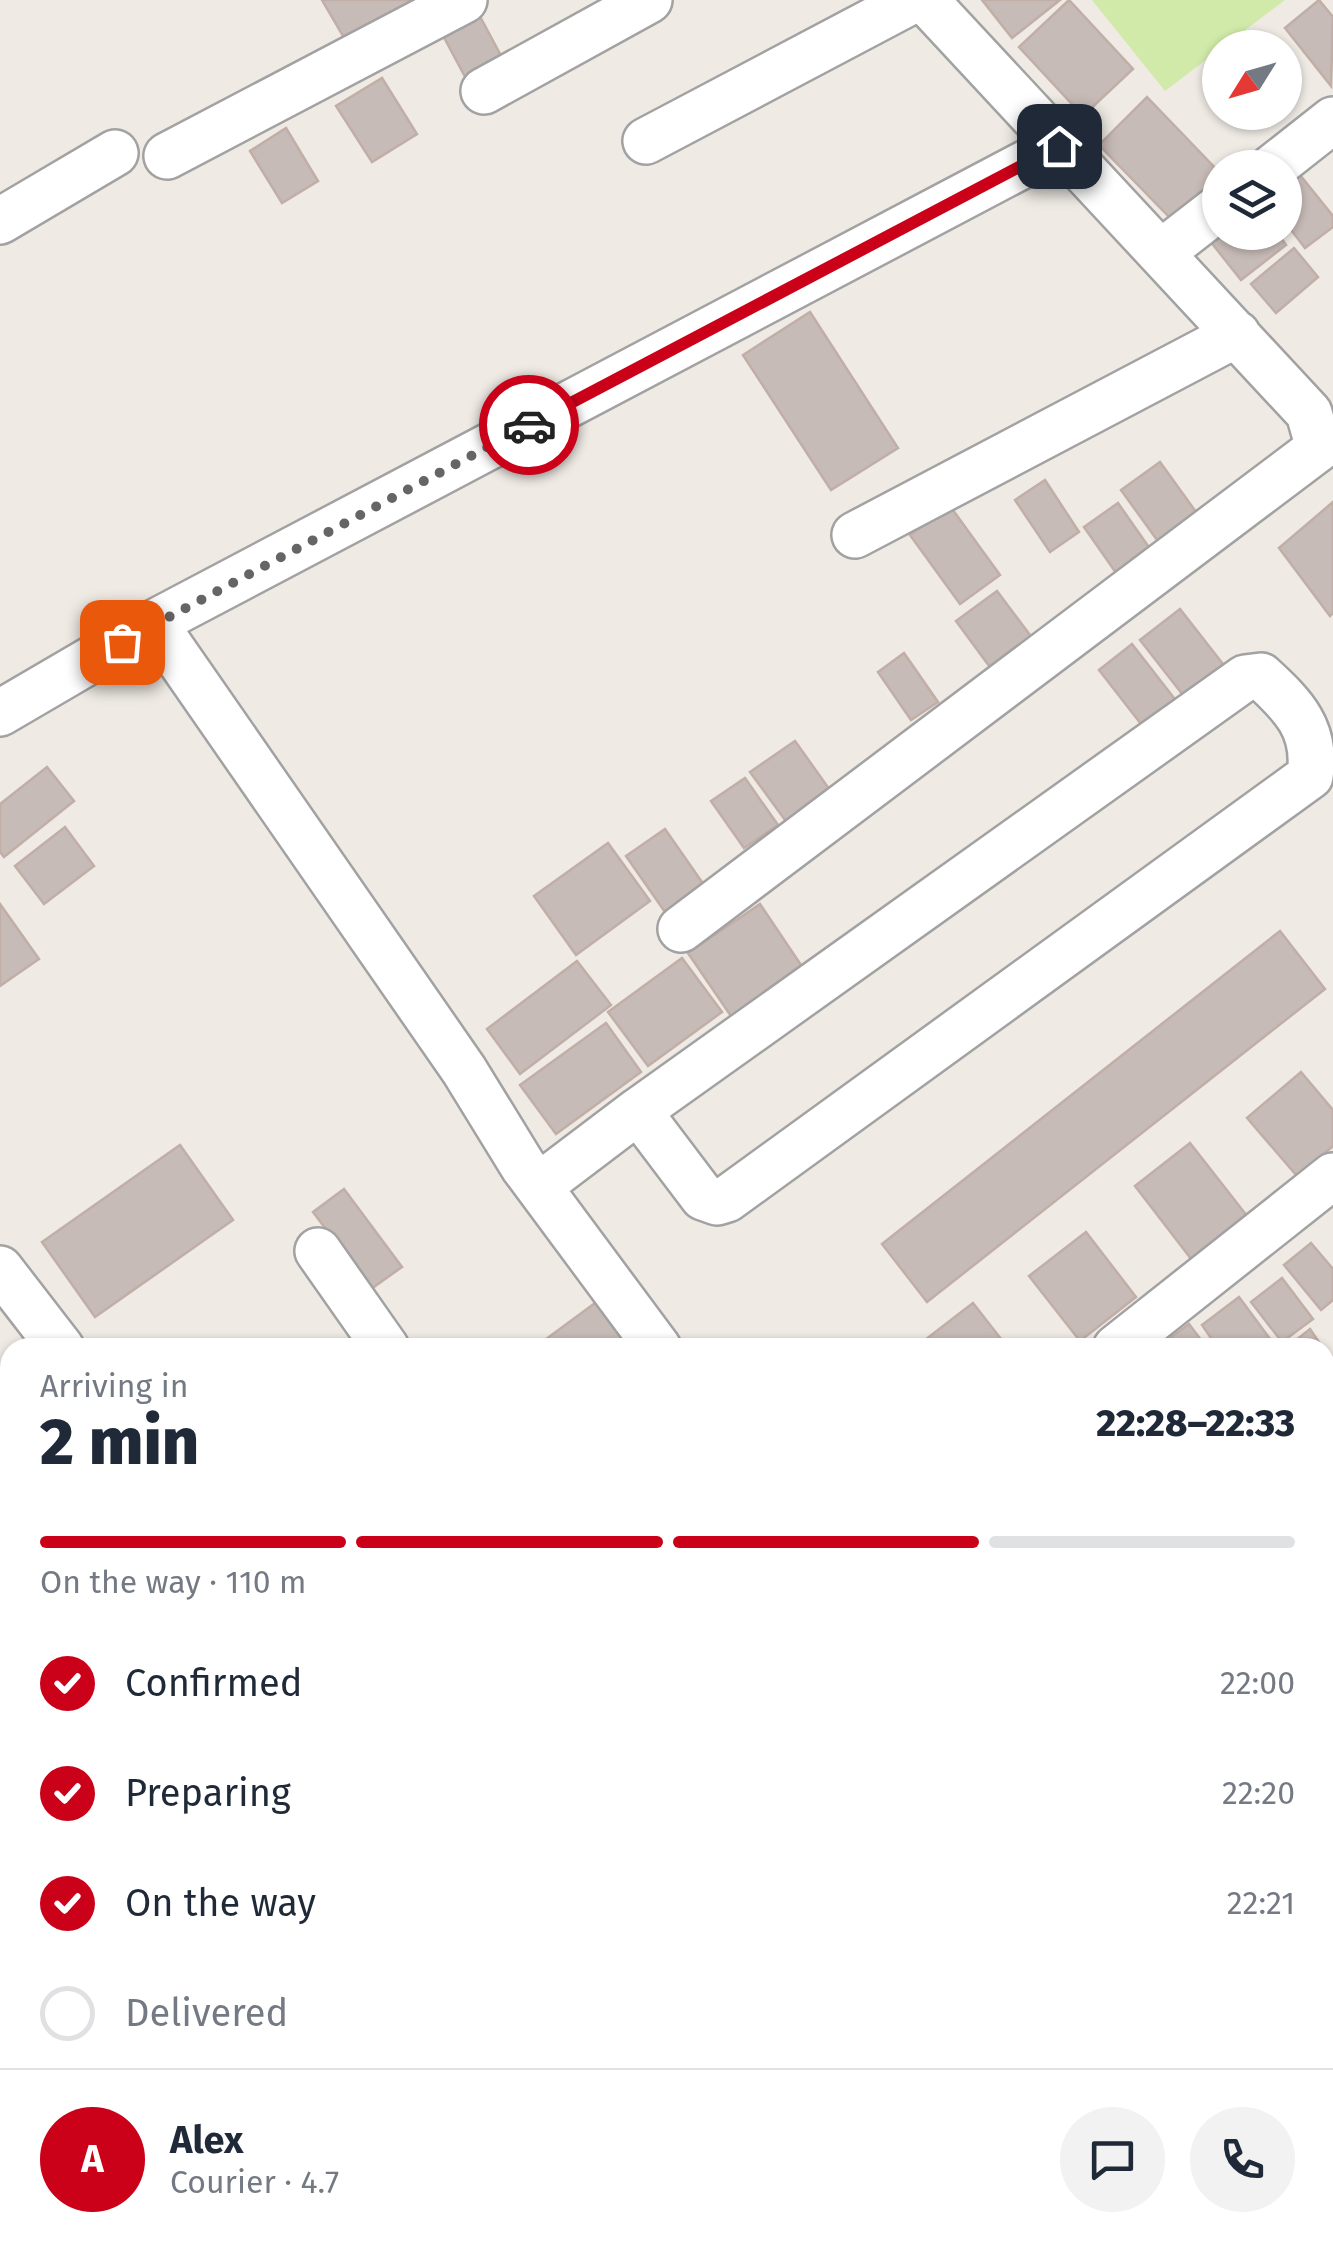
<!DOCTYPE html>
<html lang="en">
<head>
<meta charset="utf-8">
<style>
	:root { --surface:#fff; --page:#f2f2f3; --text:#1f2937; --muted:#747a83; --line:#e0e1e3; --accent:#cb0019 }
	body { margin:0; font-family:"Fira Sans",sans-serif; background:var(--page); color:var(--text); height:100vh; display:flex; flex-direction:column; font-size:38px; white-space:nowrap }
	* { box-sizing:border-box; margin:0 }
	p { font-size:32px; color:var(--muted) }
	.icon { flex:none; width:55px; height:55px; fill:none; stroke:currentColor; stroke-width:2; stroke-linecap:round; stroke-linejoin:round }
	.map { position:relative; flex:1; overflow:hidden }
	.details { position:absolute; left:0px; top:1338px; width:1335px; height:932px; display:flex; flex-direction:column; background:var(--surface); border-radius:30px 30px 0 0; box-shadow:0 2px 8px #0004 }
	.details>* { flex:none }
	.needle { width:65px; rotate:233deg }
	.controls { position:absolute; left:1202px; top:30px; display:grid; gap:20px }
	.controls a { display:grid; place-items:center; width:100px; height:100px; border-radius:50%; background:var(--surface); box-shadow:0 2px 8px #0004; font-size:50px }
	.pin { position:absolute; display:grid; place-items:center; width:85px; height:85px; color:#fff; margin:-42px; border-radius:20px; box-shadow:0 5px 15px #0006 }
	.courier { position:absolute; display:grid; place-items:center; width:100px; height:100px; margin:-50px; border:8px solid #cb0019; border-radius:50%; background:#fff; color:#222; box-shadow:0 2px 12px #0007 }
	.headline em { font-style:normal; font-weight:800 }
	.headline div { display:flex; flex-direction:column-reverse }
	.headline { display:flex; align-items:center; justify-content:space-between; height:170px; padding:0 40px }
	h1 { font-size:65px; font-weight:800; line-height:75px }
	.bar { display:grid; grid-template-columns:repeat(4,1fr); gap:15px 10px; align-content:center; height:120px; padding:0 40px }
	.bar i { height:12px; border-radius:8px; background:var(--line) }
	.bar .active { background:var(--accent) }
	.bar p { grid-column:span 4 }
	.line { display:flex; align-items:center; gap:25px; padding:0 40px; border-top:2px solid var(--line) }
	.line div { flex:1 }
	.round { display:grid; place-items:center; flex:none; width:105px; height:105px; border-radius:52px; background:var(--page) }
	ol { padding:0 40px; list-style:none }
	li { display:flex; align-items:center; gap:30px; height:110px }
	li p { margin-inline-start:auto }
	li .icon { padding:10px; border-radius:50%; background:var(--accent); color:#fff; stroke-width:4 }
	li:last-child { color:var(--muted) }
	li i { width:55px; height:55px; border:5px solid var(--line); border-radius:50% }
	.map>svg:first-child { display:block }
	.grass { fill:#d1eaa9 }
	.building { fill:#c7bbb7; stroke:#c1aea6; stroke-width:2.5 }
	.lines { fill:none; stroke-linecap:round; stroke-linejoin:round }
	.minor-casing { stroke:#a2a2a2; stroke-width:50 }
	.minor { stroke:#fff; stroke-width:45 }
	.done { stroke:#676563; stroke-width:10; stroke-dasharray:0 18 }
	.route { stroke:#cb0019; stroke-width:12 }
</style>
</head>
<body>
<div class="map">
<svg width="1333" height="2268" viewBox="0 0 1333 2268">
	<rect width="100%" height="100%" fill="#efeae4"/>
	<!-- grass -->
	<path class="grass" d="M1092 0H1285L1165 91Z"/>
	<!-- building -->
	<path class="building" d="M322 0H428L350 48Z
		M982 0H1060L1012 38Z
		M1069 0 1133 69 1083 116 1019 47Z
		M1319 0 1333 17 1331 86 1285 28Z
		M476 9 507 67 470 86 439 28Z
		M382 78 417 134 372 162 336 106Z
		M1147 97 1220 173V180L1176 224 1099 145Z
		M286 128 318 181 282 203 250 151Z
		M1300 175 1333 216V227L1305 248 1285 222V187Z
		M1221 232H1277L1286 245 1241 280 1210 241Z
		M1294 248 1318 277 1276 313 1251 284Z
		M810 312 898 448 831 490 743 355Z
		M1160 462 1204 523 1165 551 1121 490Z
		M1045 480 1079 532 1050 552 1015 500Z
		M1333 502V613L1330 616 1279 548Z
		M1118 503 1155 556 1121 580 1084 527Z
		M950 506 1000 575 960 604 910 535Z
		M997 591 1036 643 995 674 956 621Z
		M1180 609 1230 673 1190 704 1140 640Z
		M1132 644 1181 707 1148 733 1099 670Z
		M904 653 938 702 911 720 878 672Z
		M795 741 832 793 788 824 750 772Z
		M47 767 74 801 4 857 0 852V804Z
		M745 778 778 825 744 848 711 801Z
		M65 827 94 866 44 904 15 866Z
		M665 829 704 885 665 912 626 856Z
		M608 843 650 901 576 955 534 896Z
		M0 904 39 959 0 986Z
		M760 904 805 971 733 1019 688 953Z
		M1280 931 1325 989 927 1302 882 1244Z
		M682 958 722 1012 648 1066 608 1012Z
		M577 961 611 1005 520 1074 487 1029Z
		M606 1023 641 1072 556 1134 520 1085Z
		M1301 1072 1333 1110V1146L1297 1176 1247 1118Z
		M1190 1143 1251 1221 1195 1264 1135 1186Z
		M180 1145 233 1220 95 1317 42 1242Z
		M344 1189 402 1267 371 1289 313 1212Z
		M1086 1232 1136 1297 1080 1341 1029 1276Z
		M1311 1243 1333 1269V1300L1321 1310 1284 1265Z
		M1282 1278 1313 1319 1282 1342 1251 1302Z
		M610 1292 643 1337 629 1348H534Z
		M1239 1297 1276 1347 1275 1348H1218L1202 1325Z
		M973 1303 1008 1348H918L917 1346Z
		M1189 1324 1207 1348H1157Z
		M1310 1329 1323 1348H1286Z
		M1325 1350 1333 1360V1389L1325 1395Z
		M0 1502 10 1515V1535L0 1542Z
		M10 1552V1625L1 1632 0 1560Z
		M1333 1555V1610L1325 1599V1561Z
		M1333 1825V1903L1325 1891V1831Z
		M10 1945V2021L0 2012V1956Z
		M0 2020 10 2030V2054L0 2063Z
		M1326 2021 1333 2030V2074L1325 2079Z
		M0 2215 10 2226V2260H17L8 2268H0Z
		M654 2260H705L695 2268H644Z
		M1222 2260H1294L1277 2268H1226Z"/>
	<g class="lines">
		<defs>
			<path id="minor" d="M484 91 649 0
				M646 141 913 0
				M167 156 464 0
				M1272 168 1333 120
				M0 221 115 153
				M1162 252 1220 207
				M855 535 1237 334
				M154 623 464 1070 523 1166 658 1348
				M0 713 154 623 1059 146
				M681 929 1319 448 1309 413 925 0
				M539 1186 638 1111 1245 678 1261 676C1294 706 1317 730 1310 776L727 1199 717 1202 703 1197 638 1111
				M318 1251 386 1348
				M0 1269 61 1348
				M1116 1348 1333 1176
				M1325 1424 1333 1418
				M1325 1697 1333 1691
				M0 1704 10 1716
				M0 1901 10 1891
				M1326 1992 1333 2003
				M0 2173 10 2184
				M1325 2207 1333 2218
				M83 2260 91 2268
				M784 2260 795 2268
				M172 2268 203 2260
				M593 2268 602 2260
				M729 2268 743 2260
				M1031 2268 1047 2260"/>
		</defs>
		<!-- minor casing -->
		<use href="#minor" class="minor-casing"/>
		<!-- minor -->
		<use href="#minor" class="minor"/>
	</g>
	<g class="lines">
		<!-- done -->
		<path class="done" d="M122 642 529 425"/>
		<!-- route -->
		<path class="route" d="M529 425 1059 146"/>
	</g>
</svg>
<div class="controls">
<a><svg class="needle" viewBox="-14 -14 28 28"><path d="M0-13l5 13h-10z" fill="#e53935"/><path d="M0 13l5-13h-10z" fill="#747a83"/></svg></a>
<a><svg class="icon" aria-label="layers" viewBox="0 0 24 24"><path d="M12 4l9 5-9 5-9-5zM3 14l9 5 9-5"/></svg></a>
</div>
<div class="pin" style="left:122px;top:642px;background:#ea580c"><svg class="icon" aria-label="bag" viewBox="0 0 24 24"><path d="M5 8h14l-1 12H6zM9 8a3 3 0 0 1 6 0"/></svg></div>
<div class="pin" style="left:1059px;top:146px;background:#1f2937"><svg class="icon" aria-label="home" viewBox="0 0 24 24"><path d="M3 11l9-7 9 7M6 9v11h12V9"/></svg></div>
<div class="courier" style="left:529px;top:425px"><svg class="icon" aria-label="car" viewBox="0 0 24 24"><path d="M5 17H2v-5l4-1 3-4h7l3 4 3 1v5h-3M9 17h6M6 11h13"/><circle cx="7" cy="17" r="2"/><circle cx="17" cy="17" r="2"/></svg></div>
<section class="details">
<div class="headline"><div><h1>2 min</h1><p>Arriving in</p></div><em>22:28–22:33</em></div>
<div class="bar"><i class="active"></i><i class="active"></i><i class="active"></i><i></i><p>On the way · 110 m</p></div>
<ol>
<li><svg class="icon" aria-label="check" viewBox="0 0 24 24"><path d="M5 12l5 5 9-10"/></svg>Confirmed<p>22:00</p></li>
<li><svg class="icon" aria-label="check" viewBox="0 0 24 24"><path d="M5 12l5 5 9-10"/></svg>Preparing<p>22:20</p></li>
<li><svg class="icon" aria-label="check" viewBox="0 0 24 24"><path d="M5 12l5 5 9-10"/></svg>On the way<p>22:21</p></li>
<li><i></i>Delivered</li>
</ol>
<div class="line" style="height:180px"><b class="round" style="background:var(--accent);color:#fff">A</b><div><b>Alex</b><p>Courier · 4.7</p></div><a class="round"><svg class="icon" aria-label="chat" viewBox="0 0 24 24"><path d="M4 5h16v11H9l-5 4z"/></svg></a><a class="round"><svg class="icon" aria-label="phone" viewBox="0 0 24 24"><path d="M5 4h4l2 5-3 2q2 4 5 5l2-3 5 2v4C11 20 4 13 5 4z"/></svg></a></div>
</section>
</div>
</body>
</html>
